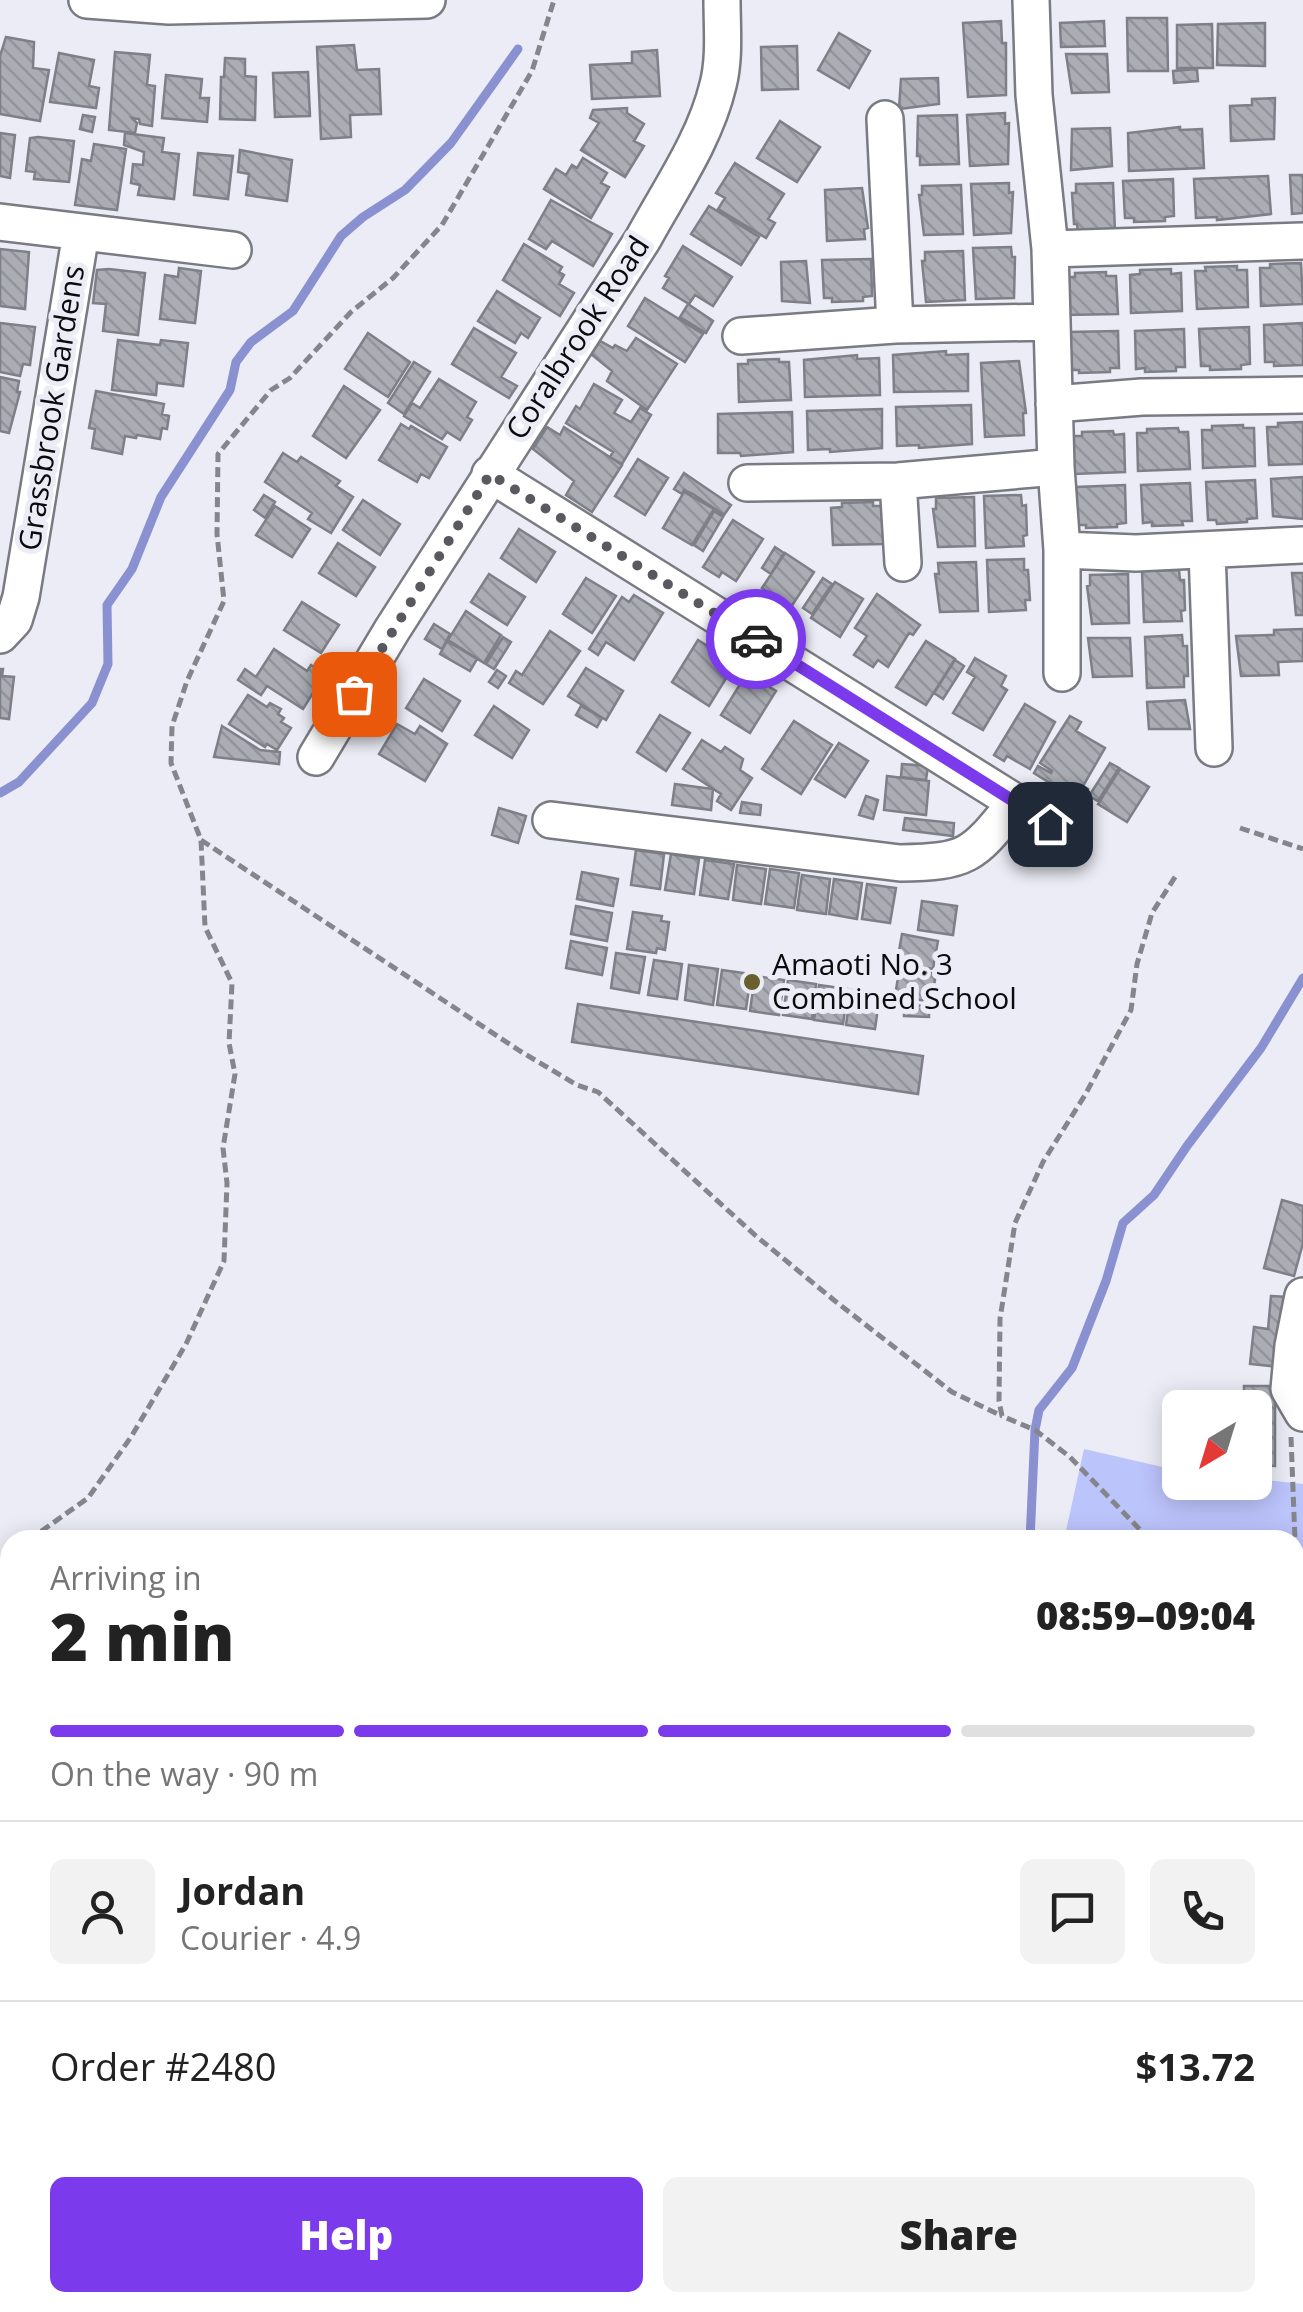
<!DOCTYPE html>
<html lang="en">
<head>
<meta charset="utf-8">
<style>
	:root { --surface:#fff; --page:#f2f2f2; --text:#222; --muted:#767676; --line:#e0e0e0; --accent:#7c3aed }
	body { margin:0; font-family:"Open Sans",sans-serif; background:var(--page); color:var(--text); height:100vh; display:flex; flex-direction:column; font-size:38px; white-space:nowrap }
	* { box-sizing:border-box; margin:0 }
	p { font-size:32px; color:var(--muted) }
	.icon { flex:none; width:55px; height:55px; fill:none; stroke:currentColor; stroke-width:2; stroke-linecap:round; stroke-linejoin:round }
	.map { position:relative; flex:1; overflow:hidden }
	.panel { position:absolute; left:0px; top:1530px; width:1305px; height:782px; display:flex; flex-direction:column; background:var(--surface); border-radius:30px 30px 0 0; box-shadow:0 5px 25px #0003 }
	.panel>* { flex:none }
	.needle { width:65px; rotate:218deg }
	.tools { position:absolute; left:1162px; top:1390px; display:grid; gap:20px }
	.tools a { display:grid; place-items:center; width:110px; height:110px; border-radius:15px; background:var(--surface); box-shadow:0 5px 25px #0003; font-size:50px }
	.pin { position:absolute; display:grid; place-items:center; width:85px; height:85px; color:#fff; margin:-42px; border-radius:20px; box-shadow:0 5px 15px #0006 }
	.courier { position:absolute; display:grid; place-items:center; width:100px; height:100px; margin:-50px; border:8px solid #7c3aed; border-radius:50%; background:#fff; color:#222; box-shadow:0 2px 12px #0007 }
	.head em { font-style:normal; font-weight:800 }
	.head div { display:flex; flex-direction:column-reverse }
	.head { display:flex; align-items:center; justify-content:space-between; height:170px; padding:0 50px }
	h1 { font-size:65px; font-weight:800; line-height:75px }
	.bar { display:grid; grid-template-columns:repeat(4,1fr); gap:15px 10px; align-content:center; height:120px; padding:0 50px }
	.bar i { height:12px; border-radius:8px; background:var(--line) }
	.bar .on { background:var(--accent) }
	.bar p { grid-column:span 4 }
	.line { display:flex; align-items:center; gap:25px; padding:0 50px; border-top:2px solid var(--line) }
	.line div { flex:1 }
	.round { display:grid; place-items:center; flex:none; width:105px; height:105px; border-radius:15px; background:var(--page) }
	.primary-button { display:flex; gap:20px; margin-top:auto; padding:20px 50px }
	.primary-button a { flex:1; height:115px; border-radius:15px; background:var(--accent); color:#fff; font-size:40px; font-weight:800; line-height:115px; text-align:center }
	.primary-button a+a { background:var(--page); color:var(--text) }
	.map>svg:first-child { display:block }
	.green { fill:#bcc4fc }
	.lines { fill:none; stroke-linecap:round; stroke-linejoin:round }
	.stream { stroke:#8a91d1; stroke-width:9 }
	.river { stroke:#8a91d1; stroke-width:50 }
	.building { fill:url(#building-back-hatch); stroke:#7e7f87; stroke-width:2.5 }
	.minor-casing { stroke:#797a82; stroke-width:40 }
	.path { stroke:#85868c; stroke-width:5; stroke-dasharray:10 5; stroke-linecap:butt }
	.minor { stroke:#fff; stroke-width:35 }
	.done { stroke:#595a5f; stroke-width:10; stroke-dasharray:0 18 }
	.route { stroke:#7c3aed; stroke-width:12 }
	.poi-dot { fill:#6a602d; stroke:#ebecf5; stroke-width:4 }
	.labels { text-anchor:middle; stroke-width:10; stroke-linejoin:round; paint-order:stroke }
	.street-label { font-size:30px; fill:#0b0b0e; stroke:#ebecf5 }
	.poi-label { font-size:30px; fill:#0b0b0e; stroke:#ebecf5; text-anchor:start }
</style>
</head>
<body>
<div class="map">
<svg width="1303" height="2312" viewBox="0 0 1303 2312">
	<defs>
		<pattern id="building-back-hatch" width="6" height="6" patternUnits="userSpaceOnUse" patternTransform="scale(2.5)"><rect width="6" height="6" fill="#abadb5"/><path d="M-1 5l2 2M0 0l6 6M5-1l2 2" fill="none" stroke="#92949a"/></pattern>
	</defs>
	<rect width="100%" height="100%" fill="#ebecf5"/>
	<!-- green -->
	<path class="green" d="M1084 1449 1180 1471V1482H1255V1479L1303 1484V1769L1295 1767V1540H1064Z"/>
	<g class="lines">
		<!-- stream -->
		<path class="stream" d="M0 793 19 782 92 703 108 664 107 605 132 569 161 497 230 390 236 362 251 342 293 311 341 236 363 217 405 190 451 143 518 49
			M1030 1540 1035 1430 1039 1410 1072 1368 1106 1281 1123 1223 1154 1195 1187 1146 1261 1048 1303 978
			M0 2086 10 2090
			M1096 2312V2302"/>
		<!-- river -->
		<path class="river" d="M0 1711H10
			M1295 1821 1303 1823"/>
	</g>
	<!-- building -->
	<path class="building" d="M1127 18H1167L1168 71H1128Z
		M1001 21 1002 43H1006V95L968 97 963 23Z
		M1104 21 1105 46 1061 47 1060 23Z
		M1265 23V66L1217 65 1218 24Z
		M1212 24 1213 68H1177V25Z
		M839 33 870 51 849 88 818 70Z
		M6 37 34 42 33 68 49 70 40 121 0 114V56Z
		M354 45 357 70 379 69 381 114 350 115 351 137 321 139 317 47Z
		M797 46 798 89 762 90 761 47Z
		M657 50 660 96 592 99 590 65 632 63V52Z
		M115 52 150 55 147 85 155 86 152 126 140 124 139 119 132 118 137 123 135 133 109 130Z
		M59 53 94 60 89 86 99 88 96 108 50 102Z
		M1066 54H1107L1109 92 1072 93Z
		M225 58 245 59V76L256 77 255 120 220 119 221 77H224Z
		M1197 69 1198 81 1174 83 1173 71Z
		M308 72 310 116 275 117 273 73Z
		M166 75 202 79 200 98H209L207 122 162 118Z
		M938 78 939 104 899 109 901 79Z
		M1275 98 1274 139 1231 141 1230 106 1252 105V99Z
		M627 108V113L644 124 634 141 644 146 625 177 581 150 599 123 590 118 593 110Z
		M1005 113V124L1009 123 1008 164 970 166 967 115Z
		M83 115 95 117 92 132 80 129Z
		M957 115 959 164 920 165V156H917L918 116Z
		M780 121 820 147 797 182 757 158Z
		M1180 127V130L1202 129 1204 168 1129 171 1128 133Z
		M1110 128 1112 166 1071 170 1072 129Z
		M0 133 15 135 10 178 0 176Z
		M125 133 164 138 162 152 179 154 174 199 138 195 140 185 131 183 133 164 143 165 144 152 124 145Z
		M38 137 74 141 69 182 34 179 35 172 26 171 30 138Z
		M94 144 126 149 117 210 75 205 82 159 91 161Z
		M240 150 292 160 287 201 246 195 249 174 238 172Z
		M198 153 233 156 228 199 194 195Z
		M583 158 607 173 601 183 609 187 591 218 544 189 556 169 566 175 572 165 577 168Z
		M735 163 784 194 768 219 775 223 766 238 718 209 725 198 716 193Z
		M1290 175H1303V213L1292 214Z
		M1268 176 1271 214 1217 220V217L1196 218 1194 179Z
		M1173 179 1174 216 1165 217V221L1134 222V218H1125L1123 181Z
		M1009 183V193L1013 192 1011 233 974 235 971 184Z
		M1113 183 1115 231 1078 233 1077 224H1074L1072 193H1076V184Z
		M961 185 963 234 924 235 919 195H922V186Z
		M862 188 868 228 864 229 865 239 827 241 825 190Z
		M551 200 612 234 593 266 552 241 546 249 529 239Z
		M709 206 759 237 741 265 691 234Z
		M524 244 562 267 559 272 564 275 559 284 574 293 560 316 503 280Z
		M683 246 732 277 713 306 695 295 689 304 663 288 669 278 665 276Z
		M1011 247 1012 257H1015L1014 298 976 299 973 248Z
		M0 249 29 252 25 309 0 306Z
		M963 251 965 300 926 302 922 261H925V252Z
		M871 259 872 296 863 297V301L832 302V298H824L822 260Z
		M806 261 810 303 782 301 781 262Z
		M1301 263 1303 304 1261 306 1260 268H1270V264Z
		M1237 266V270H1247L1248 307 1197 309 1195 271H1206L1205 267Z
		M179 268 201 271 195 323 160 319 165 275 178 277Z
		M109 269 145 273 138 335 103 331 106 304 93 303 97 270Z
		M1171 269V274L1181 273 1182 311 1131 313 1130 275 1140 274V270Z
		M1106 272V276H1116L1118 314 1066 315 1065 277H1075V273Z
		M497 291 540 318 528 338 521 333 515 343 478 321Z
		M645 298 703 334 685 362 628 326Z
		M688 304 713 321 706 333 680 317Z
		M0 323 35 327 30 365 23 364 20 376 0 372Z
		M1303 323V365L1274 366V362H1265L1264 325Z
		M1249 327 1250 364 1241 365V369L1210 370V366H1201L1199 329Z
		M474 328 516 353 501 377 517 386 509 398 452 364Z
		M1184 329 1185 367H1176V371L1145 372V368L1136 369 1135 331Z
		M1118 331 1119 368H1110V372L1079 373V370H1070L1068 332Z
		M368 333 410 362 388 397 345 369Z
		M636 338 677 364 647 410 607 381 612 371 591 354 600 341 613 348 615 345 627 351Z
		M118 340 160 345 161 340 188 343 183 386 157 383 156 395 112 390Z
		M946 351V355L968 354V391L894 392 893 355Z
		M857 355V359L879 358 880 395 805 397 804 360Z
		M779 359V362H789L791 400 739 402 738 364H748V360Z
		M1019 361 1026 413H1023L1024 435 985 437 981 363Z
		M414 362 430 372 404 414 388 403Z
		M0 377 19 381 17 392H20L9 433 0 431Z
		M439 379 476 402 467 417 472 420 460 440 447 432 442 439 404 416 412 403 420 408Z
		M594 384 622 400 614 413 631 422 640 408 651 415 622 464 610 457 613 452 566 423 576 406 580 409Z
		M344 386 380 410 346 458 313 436Z
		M96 391 164 404 162 414 169 416 167 429 162 428 160 439 137 435 136 438 125 436 122 454 92 448 95 429 89 428Z
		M971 405 972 444 919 448V445L897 446 896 407Z
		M882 409V448L830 452V449L808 450 807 411Z
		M792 412 793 452 741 456 740 453H718V414Z
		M1303 422V464L1269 465 1267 427H1278V423Z
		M401 424 409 429 411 426 447 447 429 478 421 474 417 482 379 460Z
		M1243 425V428H1254L1255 466 1203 468 1202 430H1212V426Z
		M547 427 560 435 564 427 622 465 592 512 566 495 574 481 533 449Z
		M1178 428 1179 432H1188L1190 469 1138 471 1137 433H1147V429Z
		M1113 431 1114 435 1124 434 1125 472 1074 474 1072 436H1082V432Z
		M283 453 297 462 301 457 340 481 336 486 353 497 331 533 308 519 312 513 265 482Z
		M638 459 668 478 645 515 615 496Z
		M684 473 731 505 724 515 693 494 684 490 682 494 674 489Z
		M1303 477V519L1273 516 1271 479Z
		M1255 480 1257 518 1247 519V522L1217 524 1216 520H1208L1206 482Z
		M1190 483 1192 521H1182L1183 525 1152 526V522L1143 523 1141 485Z
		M1125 485 1126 523 1117 524V527L1086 528V525H1077L1076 487Z
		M684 492 714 509 692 545 663 528Z
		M264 495 275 502 265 518 254 510Z
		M1021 495 1022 506 1026 505 1027 535 1023 536 1024 546 986 548 984 496Z
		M974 497 975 546 938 547 933 509H936V498Z
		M363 500 400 524 380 555 343 530Z
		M873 502V506H883L884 544 833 545 831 508 842 507V503Z
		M275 506 310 529 292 557 256 535Z
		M714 511 723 517 703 551 694 545Z
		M733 520 763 539 736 581 722 572 719 577 703 567Z
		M519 529 555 552 536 582 501 558Z
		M338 543 375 567 356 596 319 573Z
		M775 547 784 553 771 574 762 568Z
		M785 553 814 572 791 607 762 588Z
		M1024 559V570H1028L1030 600H1025L1026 610 989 612 987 560Z
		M976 562 978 611 940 612 935 574H939L938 563Z
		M1179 570 1180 580H1184L1185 610 1181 611 1182 621 1144 622 1142 571Z
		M1292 573H1303V615H1296Z
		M489 574 525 597 507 625 471 602Z
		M1128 574 1129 623 1092 624 1087 586 1090 585V575Z
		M586 578 616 596 592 633 563 614Z
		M823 578 832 584 812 614 803 608Z
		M835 582 863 599 840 637 811 618Z
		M877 594 920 625 913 635 909 633 888 667 878 660 873 667 854 655 867 636 855 628Z
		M634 595 663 613 634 660 606 642 598 655 589 649 622 597 629 602Z
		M302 602 339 625 321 653 284 630Z
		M466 611 501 635 484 663 448 640Z
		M434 624 450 634 442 649 425 639Z
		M1303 629V661L1278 662 1279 675 1241 676 1236 636 1274 635V630Z
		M550 631 580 651 543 704 509 683 516 671 522 675Z
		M1182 635 1183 646H1187L1188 676H1184V687L1147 688 1145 637Z
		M503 637 511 642 494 669 486 664Z
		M1088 638H1130L1132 676 1093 677Z
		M698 640 721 654 723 650 738 659 709 706 672 682Z
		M447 641 477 659 470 671 440 654Z
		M926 641 955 659 926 705 896 687Z
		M274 649 307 671 311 665 325 674 303 709 267 686 261 695 238 680 245 669 256 677Z
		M975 658 1006 676 1001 686 1007 690 983 730 953 713 975 677 967 672Z
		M955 660 964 666 943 699 934 693Z
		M586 668 623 691 606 720 568 696Z
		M0 669H3L2 676 14 677 9 719 0 718Z
		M497 670 506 676 498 688 489 682Z
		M747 673 776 691 750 733 721 715Z
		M424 679 460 701 442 731 406 708Z
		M248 695 267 707 270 703 281 709 278 714 284 718 281 722 291 728 277 750 267 744 265 747 229 724Z
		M1185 700 1190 729H1149L1147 702Z
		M1025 704 1055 722 1030 769 1007 756 1004 761 994 755Z
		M494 706 529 730 512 758 475 735Z
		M581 706 602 718 597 727 576 715Z
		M660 715 690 733 666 771 637 752Z
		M1070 716 1081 722 1076 731 1105 748 1083 786 1088 789 1080 802 1034 773 1038 766 1051 773 1052 771 1040 763Z
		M794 721 832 745 801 794 762 769Z
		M397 724 415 734 420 726 447 744 425 781 379 754Z
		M222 726 260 750 280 752 279 764 214 757Z
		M702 740 721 752 725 747 743 759 740 770 752 778 731 810 717 801 721 794 683 769Z
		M839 743 868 761 845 797 815 779Z
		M1110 763 1119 768 1098 801 1089 796Z
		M902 764 928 766 926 780 901 777Z
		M1120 769 1149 787 1127 822 1098 804Z
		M887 776 929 781 926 815 884 810Z
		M675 784 713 789 711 810 672 805Z
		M866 796 878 800 873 819 859 815Z
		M742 802 761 805 760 815 740 813Z
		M499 808 526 816 518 843 492 835Z
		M905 818 954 823 953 836 903 830Z
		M636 850 664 854 660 889 631 885Z
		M671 854 699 859 694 894 665 890Z
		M705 860 734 864 728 899 700 895Z
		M737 865 766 869 761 904 733 900Z
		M770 869 799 873 794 908 765 904Z
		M582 872 618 879 613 906 577 899Z
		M802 875 830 879 826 914 797 910Z
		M834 879 862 883 857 919 829 914Z
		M867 884 896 888 890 923 862 919Z
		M922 901 957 906 953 935 918 930Z
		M576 906 612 913 607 941 571 934Z
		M633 912 662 916 661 921 669 922 665 950 657 948 656 953 627 949Z
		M902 934 938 941 933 969 897 962Z
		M571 941 607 948 602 975 566 968Z
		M616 953 645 957 639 993 611 988Z
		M654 960 682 964 677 999 648 995Z
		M689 965 718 969 713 1005 685 1000Z
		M900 967 936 974 931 1002 895 995Z
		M722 970 751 974 746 1009 717 1005Z
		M755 976 784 980 779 1015 750 1011Z
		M788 980 816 984 812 1019 783 1015Z
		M819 985 848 989 843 1024 814 1020Z
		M851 990 880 994 875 1029 846 1025Z
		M578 1004 923 1056 918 1094 572 1042Z
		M904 1005 929 1006V1017L904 1016Z
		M1282 1200 1303 1206V1243L1294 1276 1264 1268Z
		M1271 1296 1288 1297 1281 1367 1250 1364 1254 1327 1268 1329Z
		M1244 1386H1275V1466L1260 1465 1259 1455H1255V1408H1244Z
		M1297 2073 1303 2075V2143L1296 2141 1295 2145Z
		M4 2179 10 2180V2220H1Z
		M1295 2214 1303 2215V2249L1295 2248Z
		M976 2302H985L1017 2312H973Z"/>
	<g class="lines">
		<defs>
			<path id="minor" d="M87 0 169 6 427 0
				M1031 0 1034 95 1050 249 1056 467 1062 550V673
				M885 119 895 325
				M0 222 233 250
				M1050 249 1303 241
				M741 336 895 325 1050 322
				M1054 404 1142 397 1303 395
				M490 474 1050 824
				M898 481 903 563
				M747 483 898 481 1056 467
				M1062 550 1136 553 1303 545
				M1207 551 1214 748
				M0 635 14 620 21 597 81 233
				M316 757 392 630 643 239C669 191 705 140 718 85 725 58 722 28 722 0
				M551 820 900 863C970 862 973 855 1016 802
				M1303 1296 1293 1346 1289 1389 1303 1413
				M1295 1975 1303 1977
				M0 2273 10 2274
				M699 2302H856
				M513 2312 514 2302"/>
		</defs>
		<!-- minor casing -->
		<use href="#minor" class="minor-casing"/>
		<!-- path -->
		<path class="path" d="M1240 828 1303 849
			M201 840 520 1051 577 1085 598 1092 756 1236 835 1301 952 1392 1002 1416
			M1291 1437 1295 1540
			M29 1540 88 1498 131 1437 186 1344 224 1261 227 1183 223 1148 235 1074 229 1043 232 983 205 927 201 840 171 763 172 726 187 681 224 601 217 534 218 454 271 390 290 378 351 312 393 278 442 225 532 71 554 0
			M1150 1540 1070 1457 1035 1430 1002 1416 999 1401 1000 1319 1015 1223 1043 1162 1085 1095 1131 1010 1137 964 1152 913 1177 874
			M1295 1545 1303 1581
			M0 1564 10 1556
			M1295 1704 1303 1714"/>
		<!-- minor -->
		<use href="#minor" class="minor"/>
	</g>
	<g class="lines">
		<!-- done -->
		<path class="done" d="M354 694 490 474 756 639"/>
		<!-- route -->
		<path class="route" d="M756 639 1050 824"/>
	</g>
	<!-- markers -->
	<circle class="poi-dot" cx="752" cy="982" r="10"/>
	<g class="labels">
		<!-- street labels -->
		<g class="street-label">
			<text transform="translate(578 338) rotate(-57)" y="10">Coralbrook Road</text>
			<text transform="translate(52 408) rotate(-81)" y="10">Grassbrook Gardens</text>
		</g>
		<!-- poi labels -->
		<g class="poi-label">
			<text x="772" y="975">Amaoti No. 3<tspan x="772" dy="34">Combined School</tspan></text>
		</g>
	</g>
</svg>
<div class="tools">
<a><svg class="needle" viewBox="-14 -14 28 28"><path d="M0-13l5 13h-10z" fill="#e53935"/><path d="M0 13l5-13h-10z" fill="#767676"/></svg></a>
</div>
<div class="pin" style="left:354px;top:694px;background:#ea580c"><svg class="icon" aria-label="bag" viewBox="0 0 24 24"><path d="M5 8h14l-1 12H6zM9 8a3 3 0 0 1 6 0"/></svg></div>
<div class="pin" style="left:1050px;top:824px;background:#1f2937"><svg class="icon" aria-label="home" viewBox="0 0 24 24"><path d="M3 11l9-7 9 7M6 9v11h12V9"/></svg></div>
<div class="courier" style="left:756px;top:639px"><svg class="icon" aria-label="car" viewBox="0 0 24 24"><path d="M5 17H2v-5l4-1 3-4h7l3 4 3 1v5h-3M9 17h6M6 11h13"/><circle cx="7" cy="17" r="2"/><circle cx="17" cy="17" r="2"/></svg></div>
<section class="panel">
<div class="head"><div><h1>2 min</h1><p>Arriving in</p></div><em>08:59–09:04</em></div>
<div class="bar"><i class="on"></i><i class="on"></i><i class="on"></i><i></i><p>On the way · 90 m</p></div>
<div class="line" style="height:180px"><a class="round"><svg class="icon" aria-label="person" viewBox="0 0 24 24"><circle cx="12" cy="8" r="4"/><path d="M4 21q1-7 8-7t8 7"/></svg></a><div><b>Jordan</b><p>Courier · 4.9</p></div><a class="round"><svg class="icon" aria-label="chat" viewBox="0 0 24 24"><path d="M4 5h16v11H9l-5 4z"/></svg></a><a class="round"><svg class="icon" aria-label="phone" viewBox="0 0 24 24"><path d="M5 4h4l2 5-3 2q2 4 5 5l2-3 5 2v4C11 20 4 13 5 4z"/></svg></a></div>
<div class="line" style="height:130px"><div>Order #2480</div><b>$13.72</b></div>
<div class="primary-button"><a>Help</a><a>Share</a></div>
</section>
</div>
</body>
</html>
